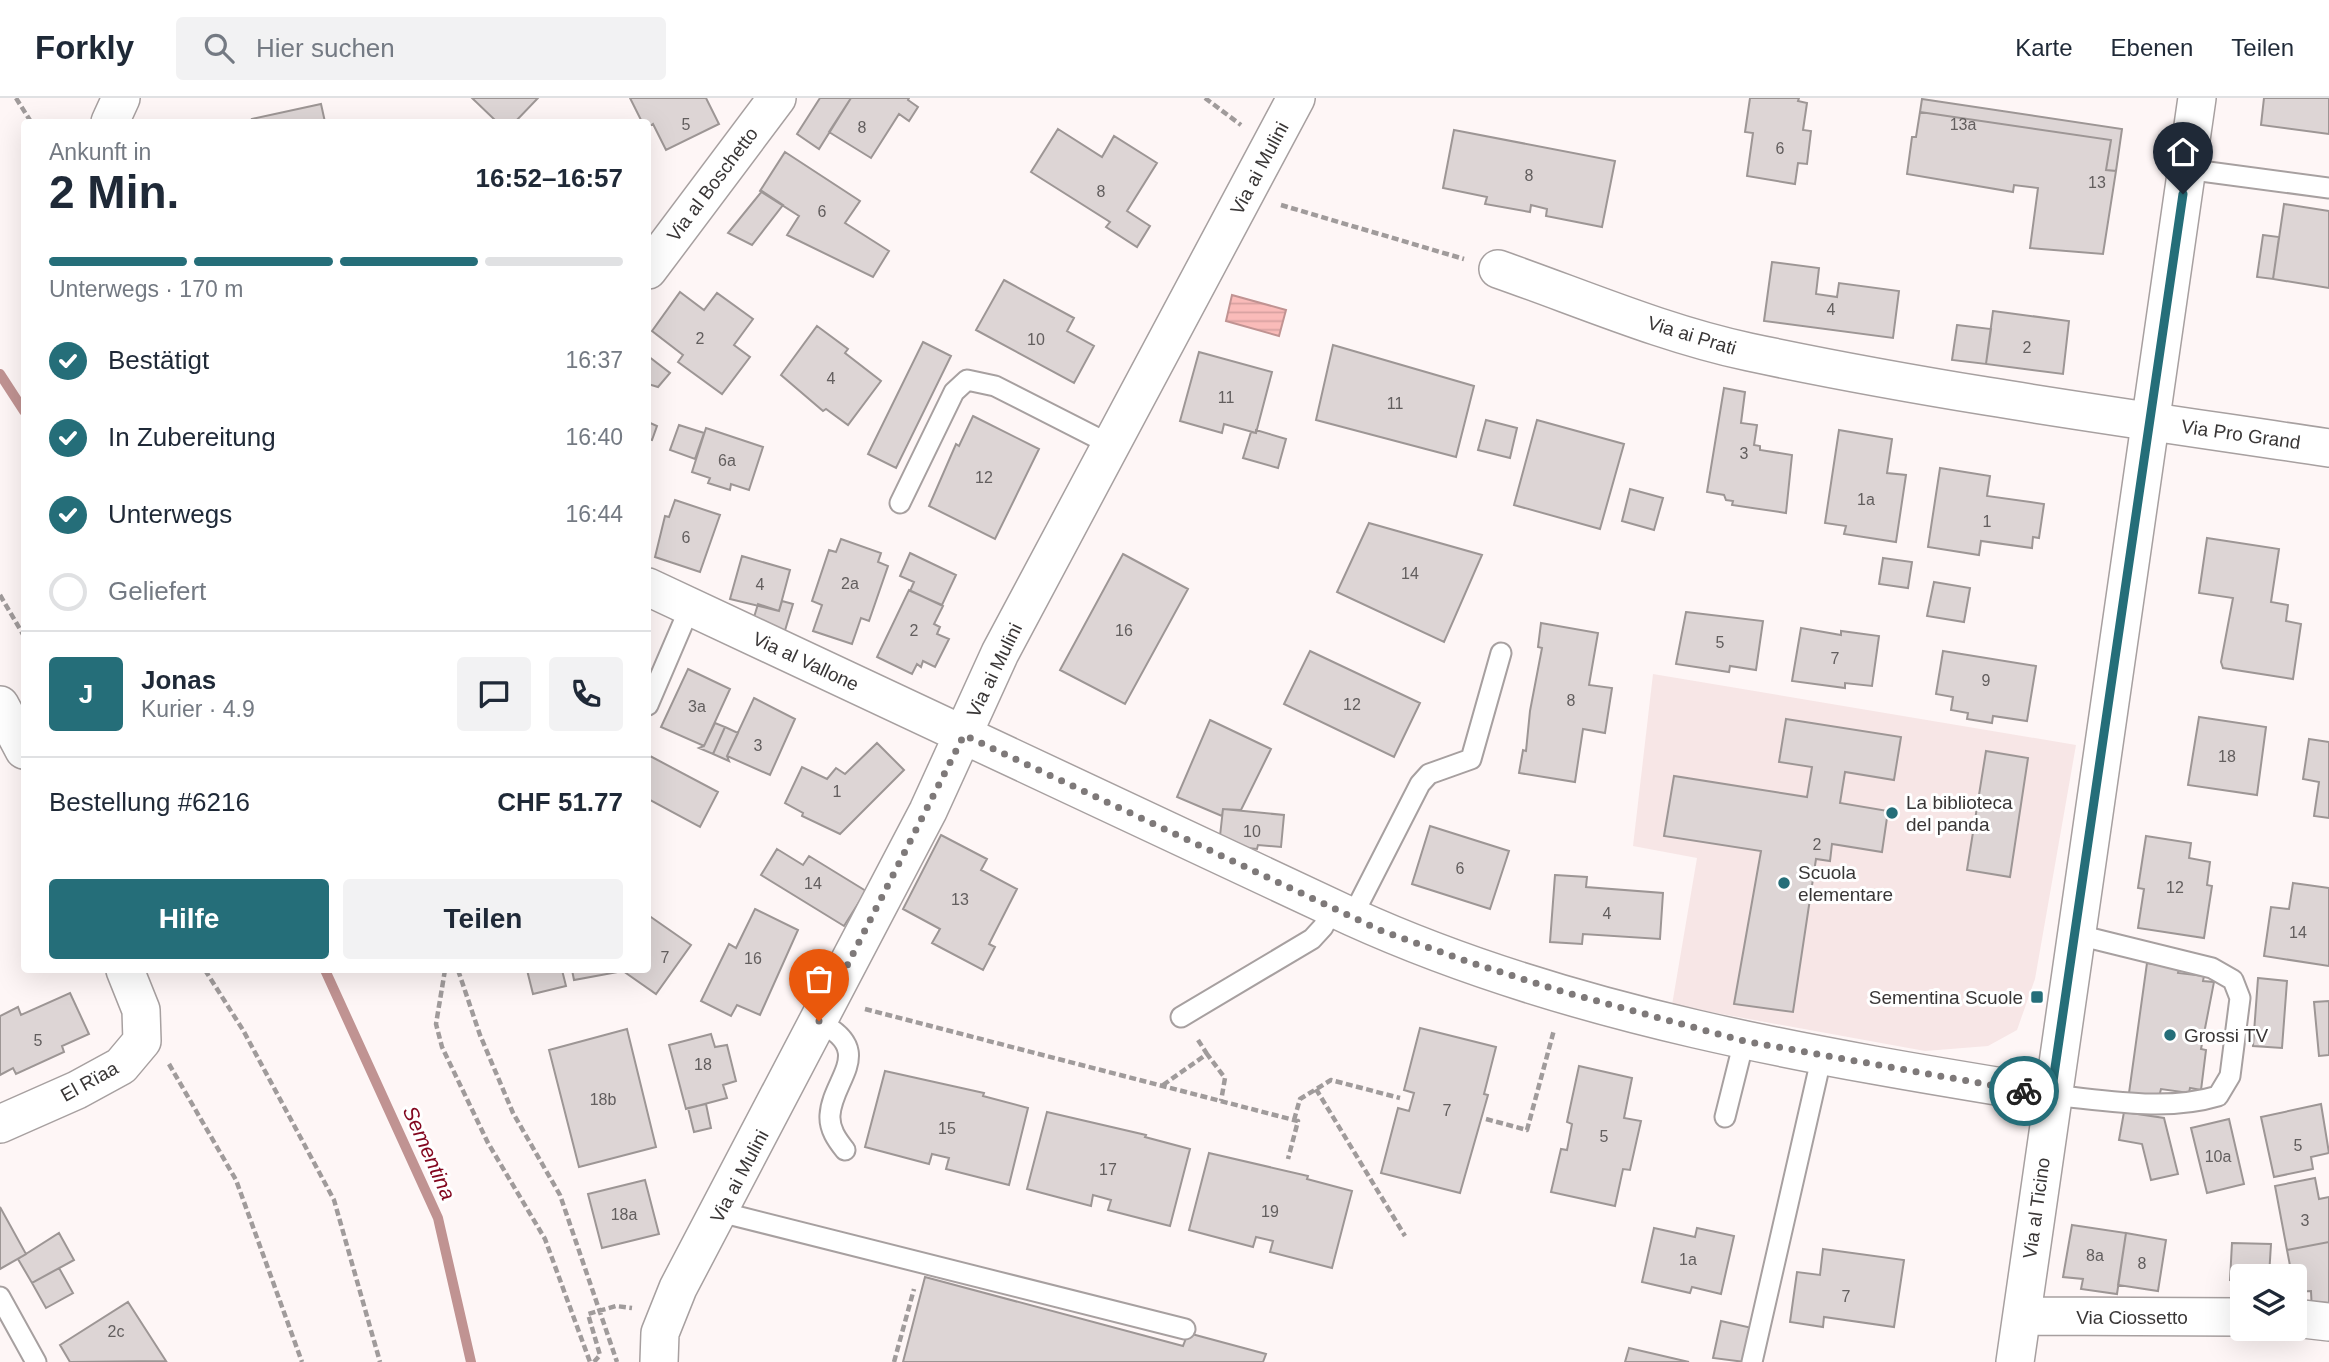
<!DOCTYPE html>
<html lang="de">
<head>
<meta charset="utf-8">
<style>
	:root { --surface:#fff; --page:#f2f2f3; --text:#1f2937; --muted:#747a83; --line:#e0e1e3; --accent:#256e79 }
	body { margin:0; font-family:Helvetica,sans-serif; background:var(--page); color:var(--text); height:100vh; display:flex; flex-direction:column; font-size:26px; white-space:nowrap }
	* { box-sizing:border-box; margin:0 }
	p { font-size:23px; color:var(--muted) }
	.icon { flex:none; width:38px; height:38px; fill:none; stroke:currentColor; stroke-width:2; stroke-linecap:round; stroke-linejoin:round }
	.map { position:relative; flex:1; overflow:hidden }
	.side { position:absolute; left:21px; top:21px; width:630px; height:854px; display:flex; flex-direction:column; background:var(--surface); border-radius:7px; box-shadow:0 7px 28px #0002 }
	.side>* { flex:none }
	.tools { position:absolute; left:2230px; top:1166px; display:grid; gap:14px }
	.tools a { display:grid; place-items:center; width:77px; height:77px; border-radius:7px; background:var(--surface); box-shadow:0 7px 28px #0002; font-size:35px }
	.pin { position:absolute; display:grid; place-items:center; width:60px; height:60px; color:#fff; margin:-72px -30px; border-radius:50% 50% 50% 0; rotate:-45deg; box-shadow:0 0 7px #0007 }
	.pin .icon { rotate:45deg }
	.courier { position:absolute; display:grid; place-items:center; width:70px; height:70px; margin:-35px; border:5px solid #256e79; border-radius:50%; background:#fff; color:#222; box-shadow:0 2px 9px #0007 }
	.overview em { font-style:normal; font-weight:700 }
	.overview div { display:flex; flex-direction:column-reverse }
	.overview { display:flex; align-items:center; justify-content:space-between; height:119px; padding:0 28px }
	h1 { font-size:46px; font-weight:700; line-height:52px }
	.bar { display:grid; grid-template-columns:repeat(4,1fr); gap:10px 7px; align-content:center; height:84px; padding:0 28px }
	.bar i { height:9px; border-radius:5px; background:var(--line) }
	.bar .current { background:var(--accent) }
	.bar p { grid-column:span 4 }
	.line { display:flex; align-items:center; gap:18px; padding:0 28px; border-top:2px solid var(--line) }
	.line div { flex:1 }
	.round { display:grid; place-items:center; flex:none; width:74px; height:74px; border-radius:7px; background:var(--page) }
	ol { padding:0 28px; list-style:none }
	li { display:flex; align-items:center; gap:21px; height:77px }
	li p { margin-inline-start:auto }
	li .icon { padding:7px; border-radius:50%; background:var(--accent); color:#fff; stroke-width:4 }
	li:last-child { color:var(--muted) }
	li i { width:38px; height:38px; border:4px solid var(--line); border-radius:50% }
	.button { display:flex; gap:14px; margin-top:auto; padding:14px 28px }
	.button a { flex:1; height:80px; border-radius:7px; background:var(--accent); color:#fff; font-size:28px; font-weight:700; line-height:80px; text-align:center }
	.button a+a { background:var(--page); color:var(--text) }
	header { display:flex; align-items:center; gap:42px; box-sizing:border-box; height:98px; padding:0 35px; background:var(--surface); border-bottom:2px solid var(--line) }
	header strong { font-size:33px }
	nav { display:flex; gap:38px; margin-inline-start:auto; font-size:24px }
	.search { width:490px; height:63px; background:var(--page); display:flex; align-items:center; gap:18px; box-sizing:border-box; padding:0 24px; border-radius:7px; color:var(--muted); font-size:26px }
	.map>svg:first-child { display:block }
	.built { fill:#f7e6e6 }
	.water { fill:url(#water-rules); stroke:#c09392; stroke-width:2 }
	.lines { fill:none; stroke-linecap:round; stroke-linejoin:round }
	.stream { stroke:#c09392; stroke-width:10 }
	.building { fill:#ddd5d5; stroke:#9d9695; stroke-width:2 }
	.service-casing { stroke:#a7a0a0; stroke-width:23 }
	.minor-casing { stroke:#a7a0a0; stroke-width:40 }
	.path { stroke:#a09b9b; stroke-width:4.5; stroke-dasharray:7 3.5; stroke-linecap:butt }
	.service { stroke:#fff; stroke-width:19 }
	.minor { stroke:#fff; stroke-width:37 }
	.done { stroke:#7e7979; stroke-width:7; stroke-dasharray:0 12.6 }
	.route { stroke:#256e79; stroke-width:9 }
	.poi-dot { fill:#256e79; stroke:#fff; stroke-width:2.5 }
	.labels { text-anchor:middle; stroke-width:6; stroke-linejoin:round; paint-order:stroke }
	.number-label { font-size:16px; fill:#625e5e }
	.street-label { font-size:19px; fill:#393636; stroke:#fff }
	.poi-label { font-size:19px; fill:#393636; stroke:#fff; text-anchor:start }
	.water-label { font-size:21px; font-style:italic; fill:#82061e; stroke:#fff }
</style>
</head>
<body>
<header>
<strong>Forkly</strong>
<div class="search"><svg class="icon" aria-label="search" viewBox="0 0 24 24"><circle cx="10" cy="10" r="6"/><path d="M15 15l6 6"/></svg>Hier suchen</div>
<nav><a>Karte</a><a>Ebenen</a><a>Teilen</a></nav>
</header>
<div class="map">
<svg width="2329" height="1264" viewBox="0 0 2329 1264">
	<defs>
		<pattern id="water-rules" width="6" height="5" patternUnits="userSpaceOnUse" patternTransform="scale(1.75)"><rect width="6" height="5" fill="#fabbb9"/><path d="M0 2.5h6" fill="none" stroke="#d7a1a0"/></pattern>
	</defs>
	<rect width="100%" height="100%" fill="#fef6f6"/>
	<!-- built -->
	<path class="built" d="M1653 576 2076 647 2035 881 2017 932 1988 948 1925 953 1672 907 1697 760 1633 748Z"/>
	<!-- water -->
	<path class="water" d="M1232 197 1286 212 1279 238 1226 223Z"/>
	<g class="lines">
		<!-- stream -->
		<path class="stream" d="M0 276 24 313
			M325 872 438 1120 471 1264"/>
	</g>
	<!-- building -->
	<path class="building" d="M472 0H538L515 24H497Z
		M630 0H706L719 26 666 52 653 26 648 29V24H642Z
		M820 0H851L819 51 797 36Z
		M851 0H909L908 2 918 9 909 23 899 16 871 60 829 34Z
		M1750 0H1799L1798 3 1807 5 1803 32 1811 33 1807 66 1798 65 1795 86 1747 78 1753 35 1745 34Z
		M2264 0H2329V36L2261 27Z
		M1922 1 2122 31 2116 73 2106 72 2111 42 1920 14Z
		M321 6 325 24H253L252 21Z
		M1920 14 2111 42 2106 72 2116 73 2103 156 2030 150 2038 90 2014 87 2013 94 1907 76 1912 39H1916Z
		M1058 31 1102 59 1114 38 1157 65 1127 113 1150 128 1137 149 1106 129 1110 124 1031 74Z
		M1454 32 1615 63 1602 129 1546 118 1547 111 1531 107 1530 114 1485 106 1487 99 1443 90Z
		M785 54 860 103 845 125 889 153 873 179 787 137 799 118 760 93Z
		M762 93 783 107 752 147 728 135Z
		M2284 106 2329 113V190L2273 181Z
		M2263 137 2279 139 2273 181 2257 179Z
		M1772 164 1819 170 1816 196 1837 199 1839 185 1899 193 1893 240 1764 223Z
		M1004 182 1074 220 1067 233 1094 248 1074 285 976 232Z
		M680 194 704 212 717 195 753 221 734 247 750 259 722 296 678 264 683 257 652 233Z
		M1993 213 2069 223 2063 276 1986 266Z
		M1957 227 1991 231 1986 266 1952 262Z
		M817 228 848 251 845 255 881 283 848 327 826 311 823 313 781 277Z
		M923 244 951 258 896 370 868 356Z
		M1333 247 1474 288 1456 359 1316 322Z
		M1199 254 1272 274 1256 335 1224 326 1222 335 1180 323Z
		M648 258 670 275 658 289 648 286Z
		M1724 290 1745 294 1741 325 1757 327 1754 347 1760 348V352L1792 357 1786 415 1732 407 1733 403 1726 402 1724 397 1707 394Z
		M973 318 1039 351 995 441 929 408 956 346 959 348Z
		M1486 322 1517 330 1510 360 1478 352Z
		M1537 322 1624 346 1600 431 1514 407Z
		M648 324 657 328 652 342 648 341Z
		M679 327 704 335 695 361 670 352Z
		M706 330 763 349 749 392 731 386 730 392 708 385 710 380 692 374Z
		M1256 332 1286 341 1278 370 1243 360 1251 334 1256 335Z
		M1839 332 1892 341 1887 375 1906 377 1896 444 1844 436 1846 428 1825 425Z
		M1940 370 1990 378 1987 398 2044 406 2039 440 2033 439 2032 450 1981 443 1979 457 1928 449Z
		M1630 391 1663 400 1654 432 1622 423Z
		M675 402 720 417 700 474 655 459 665 418 669 419Z
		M1369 425 1482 457 1444 544 1337 494Z
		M2207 440 2279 451 2271 504 2288 507 2286 523 2301 526 2293 581 2223 570 2221 564 2233 500 2199 495Z
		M841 441 881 455 878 464 888 468 869 523 861 520 852 546 813 533 822 507 812 503 829 452 836 454Z
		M910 455 956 477 942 507 910 493 914 484 900 478Z
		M1123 456 1188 491 1125 606 1060 572Z
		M742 458 790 472 779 513 730 501Z
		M1883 460 1912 464 1908 490 1879 486Z
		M1934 484 1970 490 1964 524 1927 518Z
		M909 492 943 508 934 526 940 529 937 536 949 541 935 569 923 563 921 569 917 566 912 576 877 559Z
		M782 503 793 506 783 539 751 529 758 506 779 513Z
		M1686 514 1763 523 1756 572 1730 568 1729 574 1676 566Z
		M1541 525 1598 535 1589 587 1612 590 1605 635 1583 631 1575 684 1519 675 1523 652 1526 653 1530 613 1542 550 1538 549Z
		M1801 530 1841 537V533L1879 538 1872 588 1845 585V590L1792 583Z
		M1310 553 1420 605 1394 659 1284 606Z
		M1943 553 2036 568 2027 623 1993 618 1992 625 1967 621 1968 615 1951 612 1953 599 1936 596Z
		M688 571 730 591 704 648 661 629Z
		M754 600 795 621 770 677 727 658Z
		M2199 619 2266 629 2257 697 2188 687Z
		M1786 621 1901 639 1894 682 1845 674 1840 705 1888 713 1882 754 1832 746 1830 763 1816 761 1793 914 1734 906 1761 753 1664 738 1674 678 1807 699 1812 669 1779 664Z
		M1210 622 1271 651 1241 712 1223 711 1222 718 1177 699Z
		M715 625 725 629 713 656 699 650 704 648Z
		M725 629 738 635 727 658 729 663 713 656Z
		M2309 641 2329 644V720L2314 718 2319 684 2303 681Z
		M877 645 904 672 840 736 802 718 803 715 785 705 802 669 827 681 836 670 845 676Z
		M1986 653 2028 660 2010 779 1967 772Z
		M650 658 718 694 700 729 648 701Z
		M1223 711 1284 717 1281 749 1258 747 1257 751 1219 747Z
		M1430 728 1509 753 1490 811 1412 786Z
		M941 737 987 761 981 772 1017 791 989 846 995 849 983 872 932 845 940 831 903 811Z
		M2146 738 2191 745 2189 760 2210 764 2207 787 2212 788 2204 840 2138 830 2144 791 2138 790Z
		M777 751 803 767 809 758 866 793 844 828 761 777Z
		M1555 777 1587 779 1586 789 1663 795 1660 841 1583 836 1582 846 1550 844Z
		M2293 785 2329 790V868L2264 858 2271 809 2289 811Z
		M755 811 798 832 760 917 737 907 731 918 701 903 729 846 736 850Z
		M648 817 691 847 656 896 623 873 574 882 572 872H648Z
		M2147 865 2179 870 2178 875 2204 878 2203 883 2214 884 2201 951 2206 952 2201 992 2190 990 2189 995 2161 991 2159 999 2129 995Z
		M527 872H562L566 888 533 896Z
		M2258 880 2287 883 2282 950 2253 948Z
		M70 895 89 936 62 948 64 954 16 976 13 970 0 977V918L18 909 21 917Z
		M2329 903V957L2319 958 2314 904Z
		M1420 930 1496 949 1484 996 1488 997 1460 1095 1381 1075 1398 1010 1409 1013 1414 995 1404 992Z
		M627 931 656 1049 579 1069 549 952Z
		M711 936 715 949 727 947 736 983 723 987 727 1000 686 1011 669 947Z
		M1579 968 1632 980 1624 1020 1641 1023 1630 1072 1623 1071 1615 1108 1551 1094 1561 1051 1567 1052 1572 1026 1567 1024Z
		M885 973 984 995 983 998 1028 1010 1009 1087 946 1071 949 1060 932 1056 929 1066 865 1049Z
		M706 1006 711 1030 694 1034 688 1010Z
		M2321 1006 2329 1055 2311 1059 2313 1071 2274 1079 2261 1019Z
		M1047 1014 1146 1037 1145 1039 1190 1051 1170 1128 1108 1112 1111 1102 1093 1097 1091 1108 1027 1091Z
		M2124 1014 2164 1020 2178 1076 2151 1082 2142 1046 2119 1042Z
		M2229 1021 2244 1086 2207 1095 2191 1030Z
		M1209 1055 1308 1078 1307 1081 1352 1093 1332 1170 1270 1154 1273 1143 1256 1139 1253 1149 1189 1132Z
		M2315 1080 2319 1101 2329 1099V1144L2287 1152 2275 1088Z
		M645 1082 659 1136 602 1150 588 1096Z
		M0 1109 26 1156 0 1171Z
		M2072 1127 2126 1135 2117 1196 2081 1191 2083 1181 2063 1179Z
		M1654 1130 1695 1139 1697 1130 1734 1138 1721 1196 1692 1189 1690 1195 1642 1184Z
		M59 1135 74 1162 32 1185 18 1161Z
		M2126 1135 2166 1142 2158 1193 2118 1187Z
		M2329 1144V1216L2312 1215 2311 1193 2294 1194V1178H2292L2287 1152Z
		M2232 1145 2271 1146 2269 1178H2242V1183L2230 1182Z
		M1823 1151 1904 1162 1894 1229 1824 1219 1823 1229 1790 1224 1797 1174 1820 1177Z
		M59 1170 73 1195 46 1210 32 1185Z
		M925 1179 1183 1248 1188 1235 1266 1256 1263 1264H903Z
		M128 1204 166 1263 70 1264 60 1247Z
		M1721 1223 1752 1230 1745 1264 1713 1260Z
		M1629 1250 1689 1264H1625Z"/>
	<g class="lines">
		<defs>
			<path id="service" d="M2186 71 2329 90
				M900 405 954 294 967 282 995 288 1111 347
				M648 607 690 509
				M1352 819 1420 686 1429 676 1471 661 1501 555
				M1181 919 1312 841 1323 829 1333 810
				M819 924C877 953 832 981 830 1017 829 1031 837 1042 845 1052
				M2051 997C2105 1002 2165 1014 2218 998L2230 978 2240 900 2233 882 2212 870 2074 836
				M1725 1019 1744 943
				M720 1114 1185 1231
				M0 1199 36 1264
				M1752 1264 1822 957"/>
			<path id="minor" d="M110 24 121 0
				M1498 171C1581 200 1664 236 1749 254 1941 295 2136 321 2329 350
				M648 172 777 0
				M648 489 1352 819C1570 918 1817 959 2051 997
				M0 607 24 652
				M0 1026 77 992 121 968 142 943 141 912 125 872
				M2022 1218 2242 1219
				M2294 1220 2329 1224
				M659 1264 660 1235 678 1190 928 713 1000 555 1296 0
				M2015 1264 2197 0"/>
		</defs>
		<!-- service casing -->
		<use href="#service" class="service-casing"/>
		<!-- minor casing -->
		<use href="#minor" class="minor-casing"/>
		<!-- path -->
		<path class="path" d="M16 0 31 24
			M1205 0 1241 27
			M1281 107 1464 161
			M0 497 24 538
			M205 872 243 932 334 1102 380 1264
			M445 872 436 926 442 949 488 1045 545 1141 590 1264
			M458 872 480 937 513 1015 560 1097 617 1264
			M865 911 1294 1022 1298 1023 1288 1061
			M1198 942 1207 956
			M169 966 236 1082 302 1264
			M1163 987 1207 956 1225 980 1221 1003
			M1316 991 1405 1138
			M1486 1021 1527 1032 1554 932
			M1294 1022 1300 1001 1331 982 1400 1000
			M594 1264 600 1257 588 1216 616 1208 632 1210
			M894 1264 914 1191"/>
		<!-- service -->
		<use href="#service" class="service"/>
		<!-- minor -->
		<use href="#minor" class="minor"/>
	</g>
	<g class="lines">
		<!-- done -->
		<path class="done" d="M819 923 964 637 1382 833 1472 865 1564 894 1744 943 2024 993"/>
		<!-- route -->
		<path class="route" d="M2024 993 2051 997 2183 96"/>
	</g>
	<!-- markers -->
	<g class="poi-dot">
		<circle cx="1892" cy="715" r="7"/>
		<circle cx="1784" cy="785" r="7"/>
		<rect x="2030" y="892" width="14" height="14" rx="3.5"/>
		<circle cx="2170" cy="937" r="7"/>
	</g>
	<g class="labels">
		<!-- number labels -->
		<g class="number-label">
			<text x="686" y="32">5</text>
			<text x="1963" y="32">13a</text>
			<text x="862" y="35">8</text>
			<text x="1780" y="56">6</text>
			<text x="1529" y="83">8</text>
			<text x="2097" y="90">13</text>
			<text x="1101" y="99">8</text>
			<text x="822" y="119">6</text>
			<text x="1831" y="217">4</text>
			<text x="700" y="246">2</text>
			<text x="1036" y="247">10</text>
			<text x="2027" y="255">2</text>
			<text x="831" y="286">4</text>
			<text x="1226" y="305">11</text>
			<text x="1395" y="311">11</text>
			<text x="1744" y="361">3</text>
			<text x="727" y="368">6a</text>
			<text x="984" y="385">12</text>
			<text x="1866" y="407">1a</text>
			<text x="1987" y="429">1</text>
			<text x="686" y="445">6</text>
			<text x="1410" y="481">14</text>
			<text x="850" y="491">2a</text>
			<text x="760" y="492">4</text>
			<text x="914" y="538">2</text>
			<text x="1124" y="538">16</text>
			<text x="1720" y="550">5</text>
			<text x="1835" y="566">7</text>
			<text x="1986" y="588">9</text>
			<text x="1571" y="608">8</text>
			<text x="1352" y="612">12</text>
			<text x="697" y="614">3a</text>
			<text x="758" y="653">3</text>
			<text x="2227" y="664">18</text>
			<text x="837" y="699">1</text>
			<text x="1252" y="739">10</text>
			<text x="1817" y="752">2</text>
			<text x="1460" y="776">6</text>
			<text x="813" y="791">14</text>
			<text x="2175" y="795">12</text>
			<text x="960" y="807">13</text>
			<text x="1607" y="821">4</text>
			<text x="2298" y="840">14</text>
			<text x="665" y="865">7</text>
			<text x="753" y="866">16</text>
			<text x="38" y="948">5</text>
			<text x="703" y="972">18</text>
			<text x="603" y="1007">18b</text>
			<text x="1447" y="1018">7</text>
			<text x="947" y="1036">15</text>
			<text x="1604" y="1044">5</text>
			<text x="2298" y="1053">5</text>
			<text x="2218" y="1064">10a</text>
			<text x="1108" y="1077">17</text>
			<text x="1270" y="1119">19</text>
			<text x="624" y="1122">18a</text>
			<text x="2305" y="1128">3</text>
			<text x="2095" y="1163">8a</text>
			<text x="1688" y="1167">1a</text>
			<text x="2142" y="1171">8</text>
			<text x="1846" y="1204">7</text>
			<text x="116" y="1239">2c</text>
		</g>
		<!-- street labels -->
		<g class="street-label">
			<text transform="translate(1259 70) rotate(-62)" y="7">Via ai Mulini</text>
			<text transform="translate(712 86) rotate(-53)" y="7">Via al Boschetto</text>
			<text transform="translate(1692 237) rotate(17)" y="7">Via ai Prati</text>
			<text transform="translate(2241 336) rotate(8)" y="7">Via Pro Grand</text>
			<text transform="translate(806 563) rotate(25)" y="7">Via al Vallone</text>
			<text transform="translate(994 572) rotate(-64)" y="7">Via ai Mulini</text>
			<text transform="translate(89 983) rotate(-29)" y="7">El Rïaa</text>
			<text transform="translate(739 1078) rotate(-62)" y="7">Via ai Mulini</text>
			<text transform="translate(2036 1110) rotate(-82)" y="7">Via al Ticino</text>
			<text x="2132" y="1226">Via Ciossetto</text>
		</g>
		<!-- poi labels -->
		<g class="poi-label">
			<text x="1906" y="711">La biblioteca<tspan x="1906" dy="22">del panda</tspan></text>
			<text x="1798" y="781">Scuola<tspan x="1798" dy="22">elementare</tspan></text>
			<text x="2023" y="906" text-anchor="end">Sementina Scuole</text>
			<text x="2184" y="944">Grossi TV</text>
		</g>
		<!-- water labels -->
		<g class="water-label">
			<text transform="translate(429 1055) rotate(66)" y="7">Sementina</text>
		</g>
	</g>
</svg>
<div class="tools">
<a><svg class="icon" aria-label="layers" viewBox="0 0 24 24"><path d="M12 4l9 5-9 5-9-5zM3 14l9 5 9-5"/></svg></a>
</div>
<div class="pin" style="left:819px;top:923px;background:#ea580c"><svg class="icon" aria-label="bag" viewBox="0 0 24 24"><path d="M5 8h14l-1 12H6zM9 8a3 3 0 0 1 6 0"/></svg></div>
<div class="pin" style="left:2183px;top:96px;background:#1f2937"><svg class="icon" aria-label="home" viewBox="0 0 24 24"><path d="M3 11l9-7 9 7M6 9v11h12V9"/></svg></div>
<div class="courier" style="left:2024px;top:993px"><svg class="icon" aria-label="bike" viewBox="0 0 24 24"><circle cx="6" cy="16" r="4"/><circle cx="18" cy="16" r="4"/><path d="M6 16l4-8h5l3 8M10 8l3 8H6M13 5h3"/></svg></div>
<section class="side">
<div class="overview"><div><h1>2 Min.</h1><p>Ankunft in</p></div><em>16:52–16:57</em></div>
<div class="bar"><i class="current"></i><i class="current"></i><i class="current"></i><i></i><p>Unterwegs · 170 m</p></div>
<ol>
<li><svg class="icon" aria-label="check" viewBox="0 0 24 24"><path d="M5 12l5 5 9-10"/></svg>Bestätigt<p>16:37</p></li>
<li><svg class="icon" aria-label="check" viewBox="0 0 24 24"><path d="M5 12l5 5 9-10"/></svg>In Zubereitung<p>16:40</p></li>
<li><svg class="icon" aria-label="check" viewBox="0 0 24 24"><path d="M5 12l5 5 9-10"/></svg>Unterwegs<p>16:44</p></li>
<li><i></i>Geliefert</li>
</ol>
<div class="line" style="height:126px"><b class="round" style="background:var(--accent);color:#fff">J</b><div><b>Jonas</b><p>Kurier · 4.9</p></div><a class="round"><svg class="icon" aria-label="chat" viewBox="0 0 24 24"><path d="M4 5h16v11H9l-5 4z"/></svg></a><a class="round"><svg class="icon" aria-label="phone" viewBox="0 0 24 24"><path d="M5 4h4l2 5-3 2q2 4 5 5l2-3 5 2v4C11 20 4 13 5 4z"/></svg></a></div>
<div class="line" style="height:91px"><div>Bestellung #6216</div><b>CHF 51.77</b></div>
<div class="button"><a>Hilfe</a><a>Teilen</a></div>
</section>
</div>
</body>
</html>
